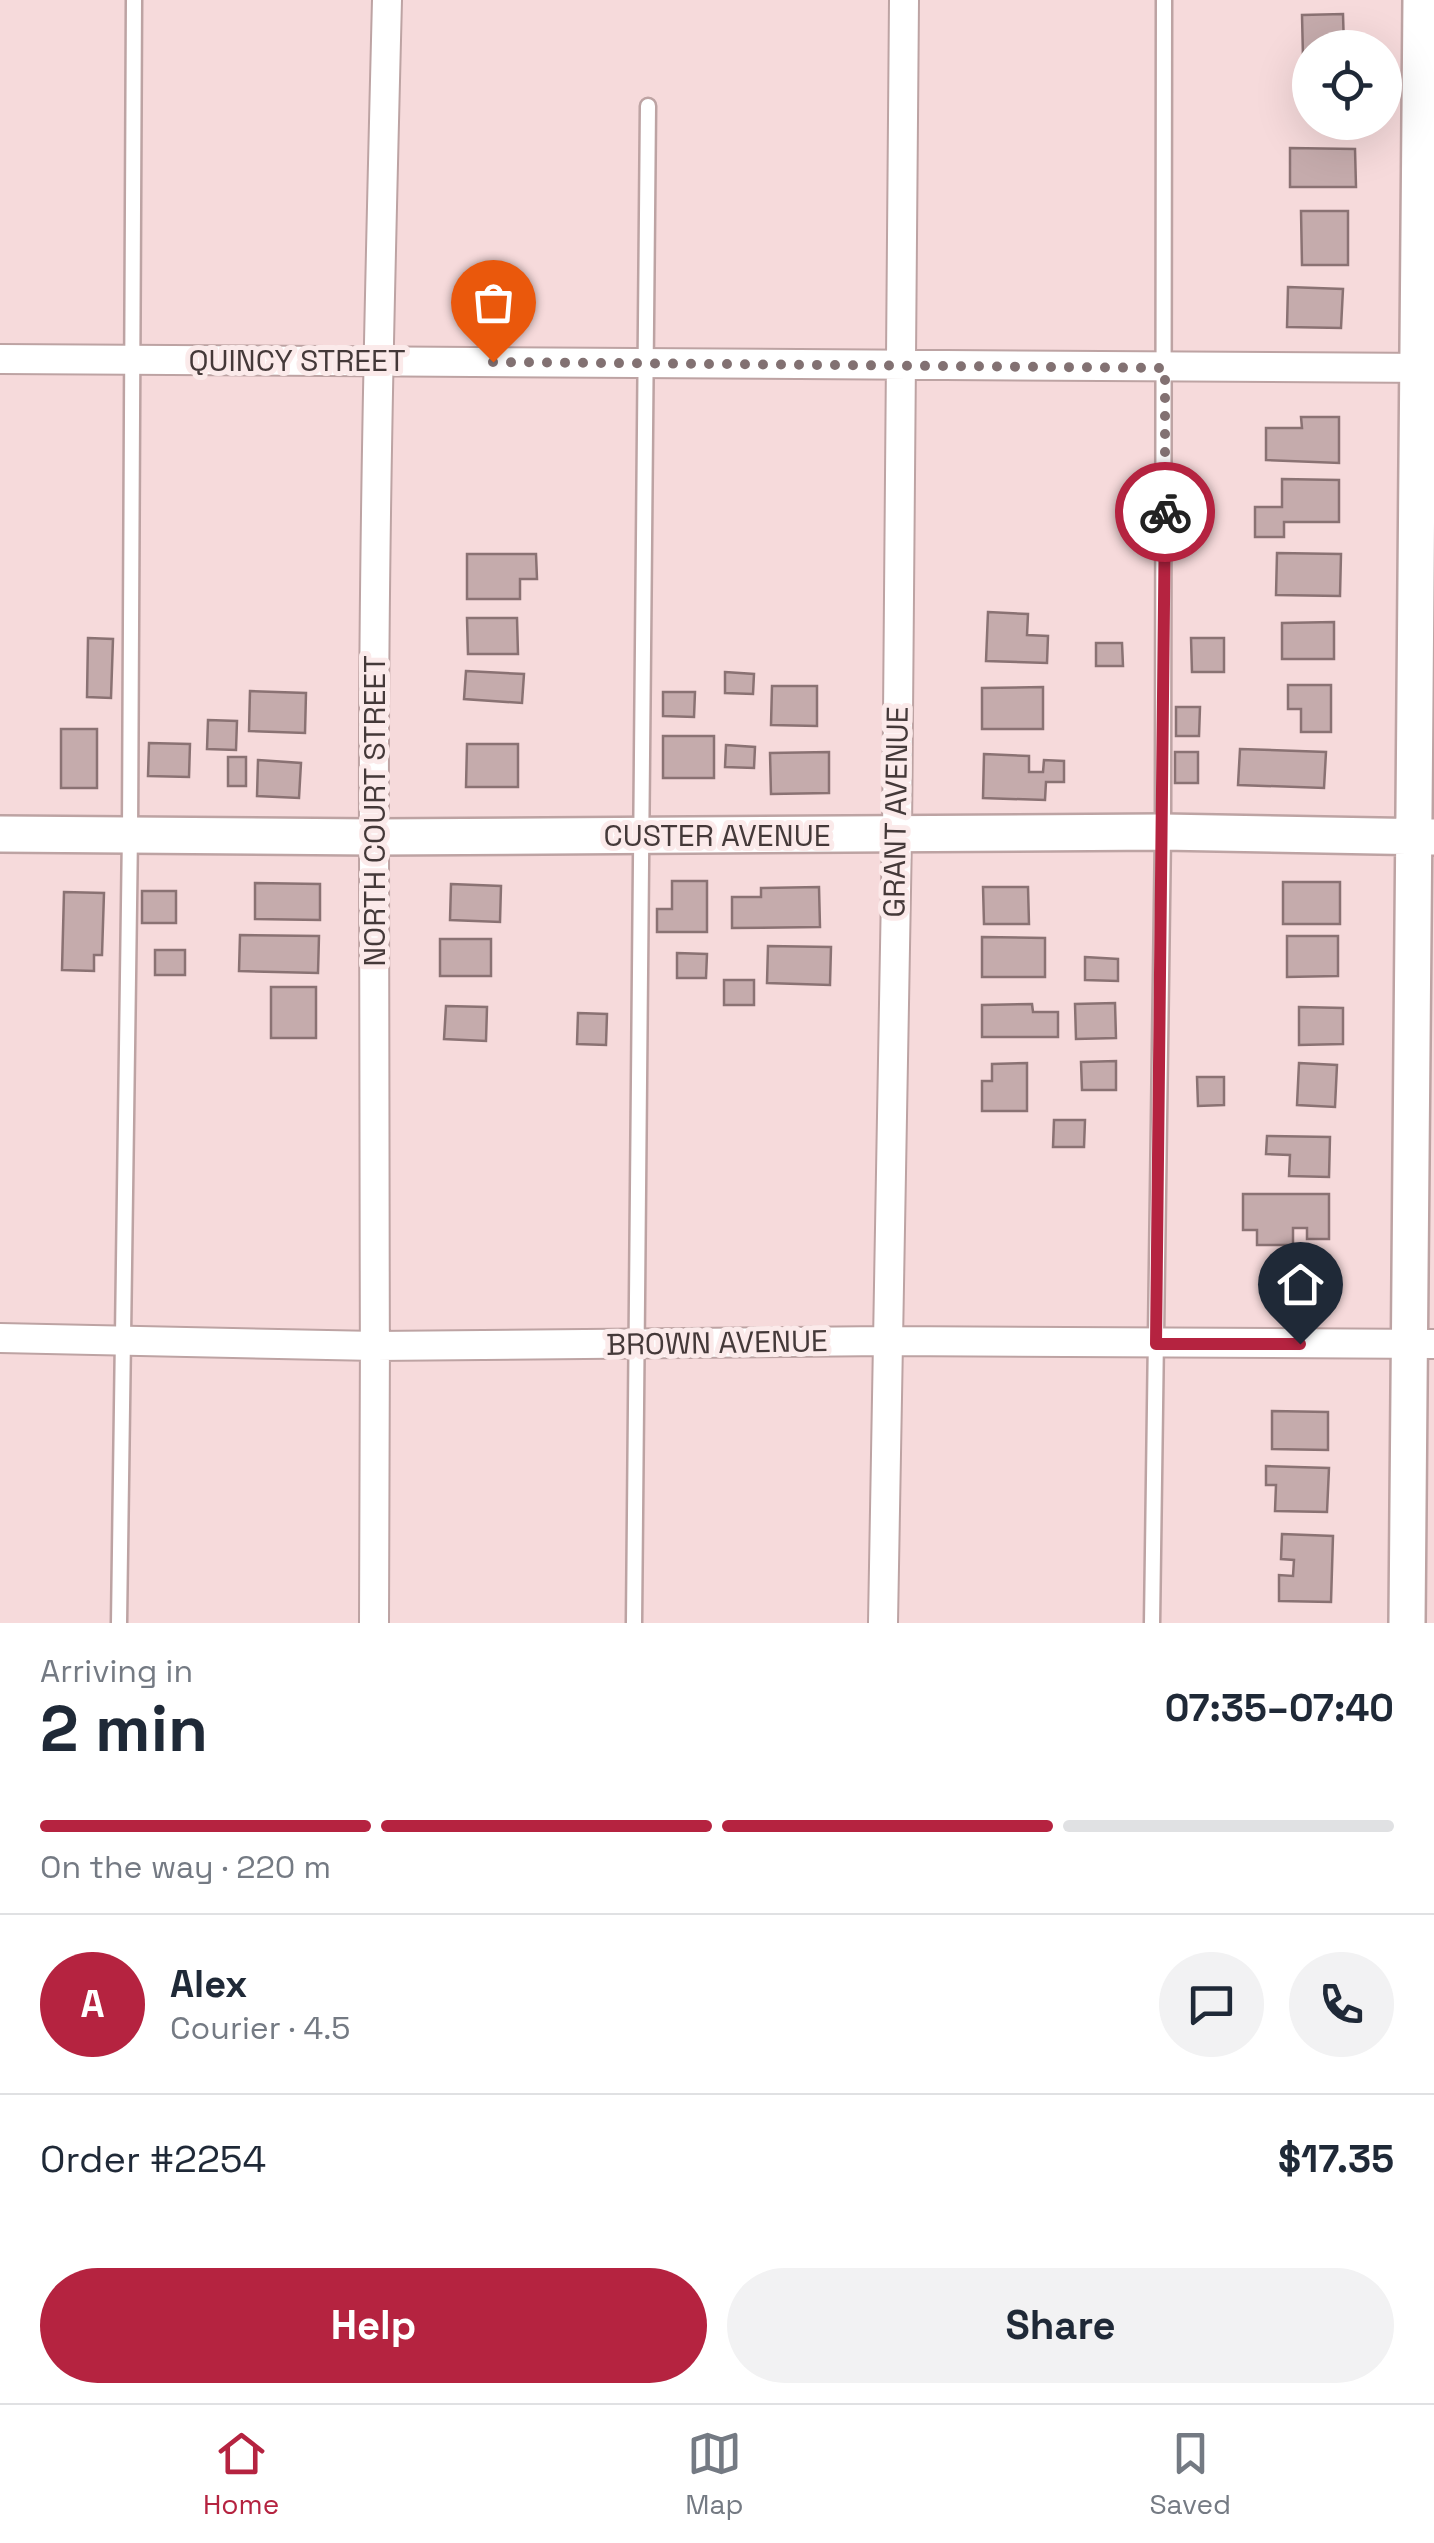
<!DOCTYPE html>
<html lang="en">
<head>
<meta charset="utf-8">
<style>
	:root { --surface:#fff; --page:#f2f2f3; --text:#1f2937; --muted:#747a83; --line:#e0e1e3; --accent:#b52340 }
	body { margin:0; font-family:"Space Grotesk",sans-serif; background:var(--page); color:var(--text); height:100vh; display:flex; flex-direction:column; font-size:38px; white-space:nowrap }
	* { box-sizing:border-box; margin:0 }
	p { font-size:32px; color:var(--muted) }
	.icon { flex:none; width:55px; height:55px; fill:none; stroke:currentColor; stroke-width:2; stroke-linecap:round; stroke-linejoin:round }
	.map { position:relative; height:1623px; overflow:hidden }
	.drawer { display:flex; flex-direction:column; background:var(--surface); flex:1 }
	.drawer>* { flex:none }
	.controls { position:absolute; left:1292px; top:30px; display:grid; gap:20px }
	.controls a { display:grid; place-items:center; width:110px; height:110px; border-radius:50%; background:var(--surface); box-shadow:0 10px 40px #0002; font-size:50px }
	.pin { position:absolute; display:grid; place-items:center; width:85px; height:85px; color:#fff; margin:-102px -42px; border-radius:50% 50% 50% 0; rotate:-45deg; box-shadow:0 0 10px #0007 }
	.pin .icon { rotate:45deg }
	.courier { position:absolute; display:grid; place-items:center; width:100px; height:100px; margin:-50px; border:8px solid #b52340; border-radius:50%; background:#fff; color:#222; box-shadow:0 2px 12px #0007 }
	.headline em { font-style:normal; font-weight:800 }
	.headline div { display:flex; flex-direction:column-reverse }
	.headline { display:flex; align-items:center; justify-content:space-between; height:170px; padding:0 40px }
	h1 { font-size:65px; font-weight:800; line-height:75px }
	.bar { display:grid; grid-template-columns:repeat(4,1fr); gap:15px 10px; align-content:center; height:120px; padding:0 40px }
	.bar i { height:12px; border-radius:8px; background:var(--line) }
	.bar .active { background:var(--accent) }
	.bar p { grid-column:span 4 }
	.line { display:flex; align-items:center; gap:25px; padding:0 40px; border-top:2px solid var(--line) }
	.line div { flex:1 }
	.round { display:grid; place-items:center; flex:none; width:105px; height:105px; border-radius:52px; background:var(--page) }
	.cta { display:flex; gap:20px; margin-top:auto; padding:20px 40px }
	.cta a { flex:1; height:115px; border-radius:60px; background:var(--accent); color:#fff; font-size:40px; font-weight:800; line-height:115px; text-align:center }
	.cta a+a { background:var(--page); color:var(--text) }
	.menu { display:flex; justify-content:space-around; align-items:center; height:140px; border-top:2px solid var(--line); background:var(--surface); font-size:28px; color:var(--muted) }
	.menu a { display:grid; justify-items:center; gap:5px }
	.menu .active { color:var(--accent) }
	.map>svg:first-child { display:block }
	.building { fill:#c5abac; stroke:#8a7273; stroke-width:2.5 }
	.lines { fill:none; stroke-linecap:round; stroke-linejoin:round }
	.service-casing { stroke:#bda3a3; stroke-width:19 }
	.minor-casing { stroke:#bda3a3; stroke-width:32 }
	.tertiary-casing { stroke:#bda3a3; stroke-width:40 }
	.service { stroke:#fff; stroke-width:14 }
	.minor { stroke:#fff; stroke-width:28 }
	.tertiary { stroke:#fff; stroke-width:35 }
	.done { stroke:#827172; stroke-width:10; stroke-dasharray:0 18 }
	.route { stroke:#b52340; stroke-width:12 }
	.labels { text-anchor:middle; stroke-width:10; stroke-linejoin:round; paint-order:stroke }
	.street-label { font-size:30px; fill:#443939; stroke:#fbeaea }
</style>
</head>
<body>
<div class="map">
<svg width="1434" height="1623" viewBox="0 0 1434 1623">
	<rect width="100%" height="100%" fill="#f6dadb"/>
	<!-- building -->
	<path class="building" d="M1343 14 1344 48H1310V57H1303L1302 15Z
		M1290 148 1355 149 1356 187H1290Z
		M1301 211H1348V265H1302Z
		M1288 287 1343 289 1341 328 1287 327Z
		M1301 417H1339V463L1266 460V428H1302Z
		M1282 479 1339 480V522H1284V537H1255V507H1282Z
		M1277 553 1341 554 1340 596 1276 595Z
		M467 554H536L537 579H520V599H467Z
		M988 612 1028 614 1027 635 1048 636 1047 663 986 661Z
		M467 618H517L518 654H468Z
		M1334 622V659H1282V623Z
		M88 638 113 639 111 698 87 697Z
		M1191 638H1224V672H1192Z
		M1096 643H1122L1123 666H1096Z
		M466 671 524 674 522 703 464 699Z
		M725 672 754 674 753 694 725 693Z
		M1288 685H1331V732H1301V709H1288Z
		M772 686H817V726L771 725Z
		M1043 687V729H982V688Z
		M250 691 306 693 305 733 249 731Z
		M663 692H695L694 717 663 716Z
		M1176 707H1200L1199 736H1176Z
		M208 720 237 721 236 750 207 749Z
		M61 729H97V788H61Z
		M663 736H714V778H663Z
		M149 743 190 744 189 777 148 776Z
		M467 744H518V787H466Z
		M726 745 755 747 754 768 725 767Z
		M1240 749 1326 752 1324 788 1238 785Z
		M829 752V793L771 794 770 753Z
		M1175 752H1198V783H1175Z
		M984 754 1029 756V772H1043L1044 760 1064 761V782H1046L1045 800 983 798Z
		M228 757H246V786H228Z
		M258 760 301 763 299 798 257 796Z
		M672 881H707V932H657V909H672Z
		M1283 882H1340V924H1283Z
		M255 883 320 884V920L255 919Z
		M451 884 501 886 500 922 450 920Z
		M819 887 820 927 732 928V897H761V888Z
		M983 887H1028L1029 924H984Z
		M142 891H176V923H142Z
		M64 892 104 893 102 955H94V971L62 970Z
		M240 935 319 936 318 973 239 971Z
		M1287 936H1338V976L1287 977Z
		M982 937 1045 938V977H982Z
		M440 939H491V976H440Z
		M768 946 831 947 830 985 767 983Z
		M155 950H185V975H155Z
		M677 953 707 954 706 978H677Z
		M1085 957 1118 959V981L1085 980Z
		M724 980H754V1005H724Z
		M271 987H316V1038H271Z
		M1115 1003 1116 1038 1076 1039 1075 1004Z
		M1032 1004 1033 1012H1058V1037H982V1005Z
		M446 1006 487 1007 486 1041 444 1039Z
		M1299 1007 1343 1008V1044L1299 1045Z
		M578 1013 607 1014 606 1045 577 1044Z
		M1116 1061V1090H1082L1081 1062Z
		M1027 1063V1111H982V1081H992V1064Z
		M1299 1063 1337 1065 1335 1107 1297 1105Z
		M1197 1077H1224V1105L1198 1106Z
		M1054 1120H1085L1084 1147H1053Z
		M1267 1136 1330 1137 1329 1177 1289 1176 1290 1155 1266 1154Z
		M1243 1194H1329V1239H1307V1228H1293V1245H1257V1230H1243Z
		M1272 1411 1328 1412V1450L1272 1449Z
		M1266 1466 1329 1468 1327 1512 1275 1511 1276 1485H1266Z
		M1282 1534 1333 1536 1331 1602 1279 1601V1575L1293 1576 1294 1560 1281 1559Z"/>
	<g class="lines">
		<defs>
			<path id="service" d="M119 1623 130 833 134 0
				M634 1623 648 106
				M1152 1623 1163 832 1164 0"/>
			<path id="minor" d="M0 359 1434 368
				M0 1338 376 1346 886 1341 1434 1344
				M374 1623C376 1362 374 1101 374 840 373 560 380 280 387 0
				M883 1623 897 835 904 0"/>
			<path id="tertiary" d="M0 834 374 837 1163 832 1433 837
				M1407 1623 1421 0"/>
		</defs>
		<!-- service casing -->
		<use href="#service" class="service-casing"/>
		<!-- minor casing -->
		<use href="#minor" class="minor-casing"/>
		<!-- tertiary casing -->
		<use href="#tertiary" class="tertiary-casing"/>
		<!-- service -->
		<use href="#service" class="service"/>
		<!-- minor -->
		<use href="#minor" class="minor"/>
		<!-- tertiary -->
		<use href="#tertiary" class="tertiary"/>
	</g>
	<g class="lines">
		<!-- done -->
		<path class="done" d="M493 362 1165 368V512"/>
		<!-- route -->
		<path class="route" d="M1165 512 1156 1344H1300"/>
	</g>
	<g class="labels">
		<!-- street labels -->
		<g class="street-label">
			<text x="297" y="371">QUINCY STREET</text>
			<text transform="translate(375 811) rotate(-90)" y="10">NORTH COURT STREET</text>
			<text transform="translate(896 812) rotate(-89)" y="10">GRANT AVENUE</text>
			<text x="717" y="846">CUSTER AVENUE</text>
			<text transform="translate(717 1343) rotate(-1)" y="10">BROWN AVENUE</text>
		</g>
	</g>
</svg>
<div class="controls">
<a><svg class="icon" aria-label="locate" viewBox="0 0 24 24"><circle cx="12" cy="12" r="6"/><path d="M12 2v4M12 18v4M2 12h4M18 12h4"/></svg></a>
</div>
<div class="pin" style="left:493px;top:362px;background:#ea580c"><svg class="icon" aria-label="bag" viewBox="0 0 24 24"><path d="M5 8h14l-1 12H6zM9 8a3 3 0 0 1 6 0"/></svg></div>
<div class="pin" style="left:1300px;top:1344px;background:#1f2937"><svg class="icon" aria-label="home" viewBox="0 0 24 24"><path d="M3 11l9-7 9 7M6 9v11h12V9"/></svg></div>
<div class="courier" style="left:1165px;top:512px"><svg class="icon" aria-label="bike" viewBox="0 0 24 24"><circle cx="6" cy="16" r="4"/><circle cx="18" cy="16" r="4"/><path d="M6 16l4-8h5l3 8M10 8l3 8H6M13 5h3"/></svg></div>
</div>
<section class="drawer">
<div class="headline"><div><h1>2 min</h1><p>Arriving in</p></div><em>07:35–07:40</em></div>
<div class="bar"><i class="active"></i><i class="active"></i><i class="active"></i><i></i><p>On the way · 220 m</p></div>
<div class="line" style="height:180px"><b class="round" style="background:var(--accent);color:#fff">A</b><div><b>Alex</b><p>Courier · 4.5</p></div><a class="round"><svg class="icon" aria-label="chat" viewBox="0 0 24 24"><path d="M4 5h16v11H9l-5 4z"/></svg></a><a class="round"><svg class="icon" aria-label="phone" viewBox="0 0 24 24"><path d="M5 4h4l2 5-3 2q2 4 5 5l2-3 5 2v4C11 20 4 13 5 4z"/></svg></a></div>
<div class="line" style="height:130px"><div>Order #2254</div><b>$17.35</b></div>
<div class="cta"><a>Help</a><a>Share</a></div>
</section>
<nav class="menu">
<a class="active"><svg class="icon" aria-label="home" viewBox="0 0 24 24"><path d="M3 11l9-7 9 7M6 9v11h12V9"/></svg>Home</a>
<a><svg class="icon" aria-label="map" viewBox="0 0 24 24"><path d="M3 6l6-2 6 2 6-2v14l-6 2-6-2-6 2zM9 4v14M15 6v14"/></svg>Map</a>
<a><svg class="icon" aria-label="saved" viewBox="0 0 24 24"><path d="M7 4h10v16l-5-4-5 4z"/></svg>Saved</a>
</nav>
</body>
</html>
